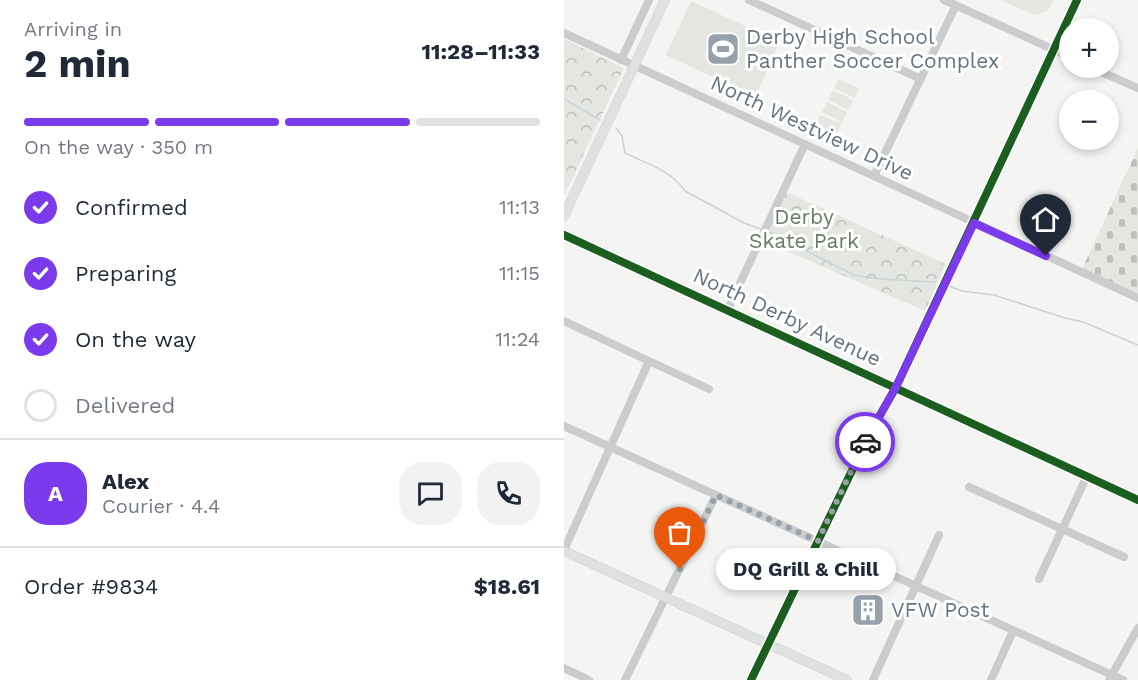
<!DOCTYPE html>
<html lang="en">
<head>
<meta charset="utf-8">
<style>
	:root { --surface:#fff; --page:#f2f2f3; --text:#1f2937; --muted:#747a83; --line:#e0e1e3; --accent:#7c3aed }
	body { margin:0; font-family:"Work Sans",sans-serif; background:var(--page); color:var(--text); height:100vh; display:flex; flex-direction:column; font-size:22px; white-space:nowrap }
	* { box-sizing:border-box; margin:0 }
	p { font-size:20px; color:var(--muted) }
	.icon { flex:none; width:33px; height:33px; fill:none; stroke:currentColor; stroke-width:2; stroke-linecap:round; stroke-linejoin:round }
	.map { position:relative; flex:1; overflow:hidden }
	.drawer { display:flex; flex-direction:column; background:var(--surface); width:564px }
	.drawer>* { flex:none }
	.buttons { position:absolute; left:495px; top:18px; display:grid; gap:12px }
	.buttons a { display:grid; place-items:center; width:60px; height:60px; border-radius:50%; background:var(--surface); box-shadow:0 3px 9px #0003; font-size:30px }
	.pin { position:absolute; display:grid; place-items:center; width:51px; height:51px; color:#fff; margin:-62px -26px; border-radius:50% 50% 50% 0; rotate:-45deg; box-shadow:0 0 6px #0007 }
	.pin .icon { rotate:45deg }
	.courier { position:absolute; display:grid; place-items:center; width:60px; height:60px; margin:-30px; border:4px solid #7c3aed; border-radius:50%; background:#fff; color:#222; box-shadow:0 2px 8px #0007 }
	.bubble { position:absolute; height:42px; border-radius:21px; background:var(--surface); box-shadow:0 3px 9px #0003; font-size:20px; font-weight:700; line-height:42px; text-align:center }
	.overview em { font-style:normal; font-weight:700 }
	.overview div { display:flex; flex-direction:column-reverse }
	.overview { display:flex; align-items:center; justify-content:space-between; height:102px; padding:0 24px }
	h1 { font-size:39px; font-weight:700; line-height:45px }
	.bar { display:grid; grid-template-columns:repeat(4,1fr); gap:9px 6px; align-content:center; height:72px; padding:0 24px }
	.bar i { height:8px; border-radius:4px; background:var(--line) }
	.bar .active { background:var(--accent) }
	.bar p { grid-column:span 4 }
	.line { display:flex; align-items:center; gap:15px; padding:0 24px; border-top:2px solid var(--line) }
	.line div { flex:1 }
	.round { display:grid; place-items:center; flex:none; width:63px; height:63px; border-radius:24px; background:var(--page) }
	ol { padding:0 24px; list-style:none }
	li { display:flex; align-items:center; gap:18px; height:66px }
	li p { margin-inline-start:auto }
	li .icon { padding:6px; border-radius:50%; background:var(--accent); color:#fff; stroke-width:4 }
	li:last-child { color:var(--muted) }
	li i { width:33px; height:33px; border:3px solid var(--line); border-radius:50% }
	main { display:flex; flex:1; min-height:0 }
	.map>svg:first-child { display:block }
	.grass { fill:#e4e7e1 }
	.cemetery { fill:url(#cemetery-stones) }
	.park { fill:url(#park-crowns) }
	.lines { fill:none; stroke-linecap:round; stroke-linejoin:round }
	.stream { stroke:#cbd2d5; stroke-width:1.5 }
	.major-casing { stroke:#d0d1d1; stroke-width:10 }
	.minor { stroke:#cacccd; stroke-width:8 }
	.major { stroke:#dfe0e0; stroke-width:9 }
	.cycleway-casing { stroke:#fff; stroke-width:11 }
	.cycleway { stroke:#1b5e20; stroke-width:8 }
	.done { stroke:#97a1aa; stroke-width:6; stroke-dasharray:0 10.8 }
	.route { stroke:#7c3aed; stroke-width:8 }
	.labels { text-anchor:middle; stroke-width:6; stroke-linejoin:round; paint-order:stroke }
	.poi-label { font-size:21px; fill:#657482; stroke:#fff; text-anchor:start }
	.street-label { font-size:21px; fill:#657482; stroke:#fff }
	.park-label { font-size:21px; fill:#687a64; stroke:#fff }
</style>
</head>
<body>
<main>
<section class="drawer">
<div class="overview"><div><h1>2 min</h1><p>Arriving in</p></div><em>11:28–11:33</em></div>
<div class="bar"><i class="active"></i><i class="active"></i><i class="active"></i><i></i><p>On the way · 350 m</p></div>
<ol>
<li><svg class="icon" aria-label="check" viewBox="0 0 24 24"><path d="M5 12l5 5 9-10"/></svg>Confirmed<p>11:13</p></li>
<li><svg class="icon" aria-label="check" viewBox="0 0 24 24"><path d="M5 12l5 5 9-10"/></svg>Preparing<p>11:15</p></li>
<li><svg class="icon" aria-label="check" viewBox="0 0 24 24"><path d="M5 12l5 5 9-10"/></svg>On the way<p>11:24</p></li>
<li><i></i>Delivered</li>
</ol>
<div class="line" style="height:108px"><b class="round" style="background:var(--accent);color:#fff">A</b><div><b>Alex</b><p>Courier · 4.4</p></div><a class="round"><svg class="icon" aria-label="chat" viewBox="0 0 24 24"><path d="M4 5h16v11H9l-5 4z"/></svg></a><a class="round"><svg class="icon" aria-label="phone" viewBox="0 0 24 24"><path d="M5 4h4l2 5-3 2q2 4 5 5l2-3 5 2v4C11 20 4 13 5 4z"/></svg></a></div>
<div class="line" style="height:78px"><div>Order #9834</div><b>$18.61</b></div>
</section>
<div class="map">
<svg width="574" height="680" viewBox="0 0 574 680">
	<defs>
		<pattern id="cemetery-stones" width="16" height="16" patternUnits="userSpaceOnUse" patternTransform="scale(1.5)"><rect width="16" height="16" fill="#e4e7e1"/><path d="M2 7V4a2 2 0 0 1 4 0v3zM10 15v-3a2 2 0 0 1 4 0v3z" fill="#bcc0bc"/></pattern>
		<pattern id="park-crowns" width="20" height="18" patternUnits="userSpaceOnUse" patternTransform="scale(1.5)"><rect width="20" height="18" fill="#e4e7e1"/><path d="M2 6a3 3 0 1 1 6 0M12 15a3 3 0 1 1 6 0" fill="none" stroke="#bcc0bc"/></pattern>
	</defs>
	<rect width="100%" height="100%" fill="#f4f5f3"/>
	<!-- grass -->
	<path class="grass" d="M436 0H489L484 11 470 15Z
		M127 1 216 42 191 97 102 55Z
		M275 79 295 88 291 98 270 88Z
		M269 90 289 100 285 110 264 100Z
		M263 102 283 112 278 122 258 112Z
		M256 115 277 124 272 134 251 124Z"/>
	<!-- cemetery -->
	<path class="cemetery" d="M574 148V295L518 269Z"/>
	<!-- park -->
	<path class="park" d="M0 39 60 68 0 196Z
		M222 192 382 264 361 311 200 241Z"/>
	<g class="lines">
		<!-- stream -->
		<path class="stream" d="M0 99 36 120
			M52 128 58 136 61 153C83 164 107 170 121 191L180 223 197 229
			M205 232 290 275 315 279 371 282
			M385 286 398 291 430 295 501 318 519 322 574 345"/>
		<defs>
			<path id="major" d="M0 216 101 0
				M0 551 283 680"/>
		</defs>
		<!-- major casing -->
		<use href="#major" class="major-casing"/>
		<!-- minor -->
		<path class="minor" d="M185 0 357 79
			M380 0 506 57
			M0 33 574 298
			M57 60 85 0
			M528 68 574 88
			M310 176 392 5
			M0 235 574 500
			M164 309 241 144
			M0 321 145 389
			M0 426 559 680
			M405 487 560 557
			M0 550 85 361
			M475 579 523 476
			M0 668 25 680
			M61 680 152 495
			M187 680 308 429 332 387 513 0
			M309 680 375 535
			M427 680 449 631
			M545 680 574 628"/>
		<!-- major -->
		<use href="#major" class="major"/>
		<defs>
			<path id="cycleway" d="M0 235 574 500
				M187 680 308 429 332 387 513 0"/>
		</defs>
		<!-- cycleway casing -->
		<use href="#cycleway" class="cycleway-casing"/>
		<!-- cycleway -->
		<use href="#cycleway" class="cycleway"/>
	</g>
	<g class="lines">
		<!-- done -->
		<path class="done" d="M116 569 152 495 254 541 301 442"/>
		<!-- route -->
		<path class="route" d="M301 442 332 387 410 223 482 256"/>
	</g>
	<!-- icons -->
	<defs>
		<symbol id="stadium-square" viewBox="-11 -11 22 22"><rect x="-9" y="-9" width="18" height="18" rx="4" fill="#97a1aa" stroke="#fff"/><path d="M0-5a6.5 5 0 1 0 0 10a6.5 5 0 1 0 0-10ZM-3.5-1.8h7v3.6h-7Z" fill="#fff"/></symbol>
		<symbol id="building-square" viewBox="-11 -11 22 22"><rect x="-9" y="-9" width="18" height="18" rx="4" fill="#97a1aa" stroke="#fff"/><path d="M-4-6H4V6H1V3H-1V6H-4ZM-2.5-4.3h1.7v1.8h-1.7ZM.8-4.3h1.7v1.8H.8ZM-2.5-1h1.7V.8h-1.7ZM.8-1h1.7V.8H.8Z" fill="#fff"/></symbol>
	</defs>
	<g fill-rule="evenodd">
		<use href="#stadium-square" x="140" y="30" width="38" height="38"/>
		<use href="#building-square" x="285" y="591" width="38" height="38"/>
	</g>
	<g class="labels">
		<!-- poi labels -->
		<g class="poi-label">
			<text x="182" y="44">Derby High School<tspan x="182" dy="24">Panther Soccer Complex</tspan></text>
			<text x="327" y="617">VFW Post</text>
		</g>
		<!-- street labels -->
		<g class="street-label">
			<text transform="translate(248 128) rotate(25)" y="7">North Westview Drive</text>
			<text transform="translate(223 317) rotate(25)" y="7">North Derby Avenue</text>
		</g>
		<!-- park labels -->
		<g class="park-label">
			<text x="240" y="224">Derby<tspan x="240" dy="24">Skate Park</tspan></text>
		</g>
	</g>
</svg>
<div class="buttons">
<a>+</a>
<a>−</a>
</div>
<div class="pin" style="left:116px;top:569px;background:#ea580c"><svg class="icon" aria-label="bag" viewBox="0 0 24 24"><path d="M5 8h14l-1 12H6zM9 8a3 3 0 0 1 6 0"/></svg></div>
<div class="pin" style="left:482px;top:256px;background:#1f2937"><svg class="icon" aria-label="home" viewBox="0 0 24 24"><path d="M3 11l9-7 9 7M6 9v11h12V9"/></svg></div>
<div class="courier" style="left:301px;top:442px"><svg class="icon" aria-label="car" viewBox="0 0 24 24"><path d="M5 17H2v-5l4-1 3-4h7l3 4 3 1v5h-3M9 17h6M6 11h13"/><circle cx="7" cy="17" r="2"/><circle cx="17" cy="17" r="2"/></svg></div>
<div class="bubble" style="left:152px;top:548px;width:180px">DQ Grill &amp; Chill</div>
</div>
</main>
</body>
</html>
